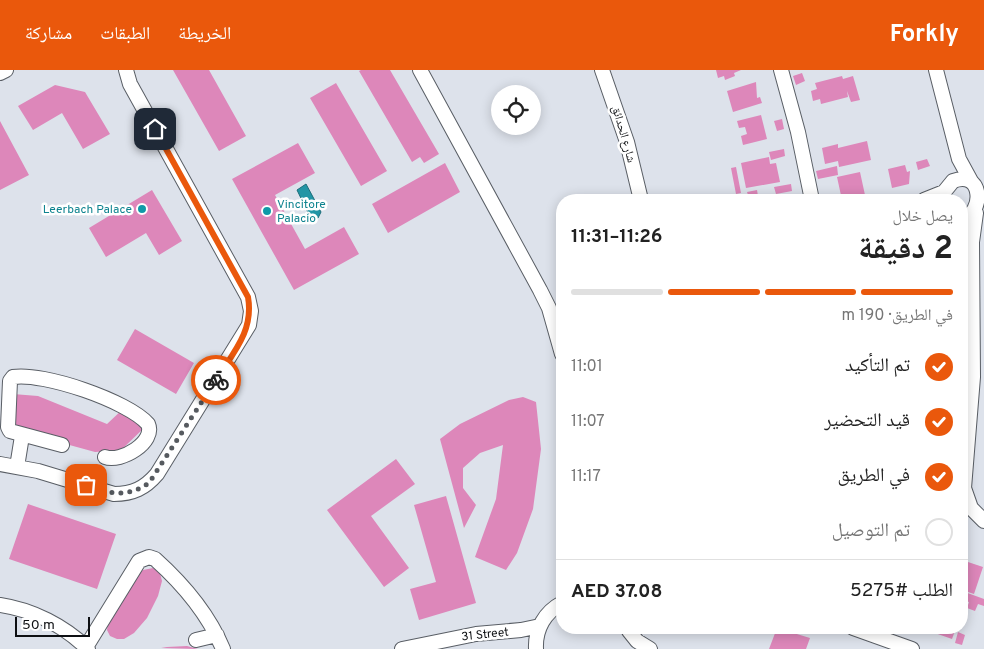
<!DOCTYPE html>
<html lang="ar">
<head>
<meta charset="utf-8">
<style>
	:root { --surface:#fff; --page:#f2f2f2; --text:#222; --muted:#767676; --line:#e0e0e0; --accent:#ea580c }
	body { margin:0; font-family:Overpass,"Noto Naskh Arabic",sans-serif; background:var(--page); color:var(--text); direction:rtl; height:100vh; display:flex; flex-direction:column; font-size:19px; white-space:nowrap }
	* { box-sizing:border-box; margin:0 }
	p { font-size:16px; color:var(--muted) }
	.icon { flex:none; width:28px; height:28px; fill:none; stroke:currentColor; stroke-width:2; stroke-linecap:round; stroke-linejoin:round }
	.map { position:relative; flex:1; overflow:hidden; direction:ltr }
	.panel { position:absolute; left:556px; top:124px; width:412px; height:440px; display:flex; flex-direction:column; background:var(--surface); border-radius:20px; box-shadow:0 2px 12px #0003; direction:rtl }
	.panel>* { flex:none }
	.fabs { position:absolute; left:491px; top:15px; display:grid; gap:10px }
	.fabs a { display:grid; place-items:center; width:50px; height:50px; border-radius:50%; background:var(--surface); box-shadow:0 2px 12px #0003; font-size:25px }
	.scale { position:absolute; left:15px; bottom:12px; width:75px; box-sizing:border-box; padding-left:5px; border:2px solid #0e1013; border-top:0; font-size:14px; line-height:18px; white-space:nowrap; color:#0e1013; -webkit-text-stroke:4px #fff; paint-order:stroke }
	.pin { position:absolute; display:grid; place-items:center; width:42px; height:42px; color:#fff; margin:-21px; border-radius:10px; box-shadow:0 2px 8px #0006 }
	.courier { position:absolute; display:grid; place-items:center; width:50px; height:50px; margin:-25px; border:4px solid #ea580c; border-radius:50%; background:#fff; color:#222; box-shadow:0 1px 6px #0007 }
	.summary em { font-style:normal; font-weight:700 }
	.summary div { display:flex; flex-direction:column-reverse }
	.summary { display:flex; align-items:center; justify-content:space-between; height:85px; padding:0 15px }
	h1 { font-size:32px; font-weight:700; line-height:38px }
	.bar { display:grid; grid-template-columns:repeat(4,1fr); gap:8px 5px; align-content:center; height:60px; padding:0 15px }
	.bar i { height:6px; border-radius:4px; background:var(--line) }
	.bar .on { background:var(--accent) }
	.bar p { grid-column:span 4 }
	.line { display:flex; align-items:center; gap:12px; padding:0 15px; border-top:1px solid var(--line) }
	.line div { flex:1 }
	ol { padding:0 15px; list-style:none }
	li { display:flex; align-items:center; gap:15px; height:55px }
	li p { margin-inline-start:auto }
	li .icon { padding:5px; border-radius:50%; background:var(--accent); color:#fff; stroke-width:4 }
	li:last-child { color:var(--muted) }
	li i { width:28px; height:28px; border:2px solid var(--line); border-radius:50% }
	header { display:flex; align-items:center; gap:30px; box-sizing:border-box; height:70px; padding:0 25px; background:var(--accent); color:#fff }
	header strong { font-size:24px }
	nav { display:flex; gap:28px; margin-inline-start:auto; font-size:18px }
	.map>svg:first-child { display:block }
	.water { fill:#2295a5; stroke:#1c6d79 }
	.building { fill:#dd87ba }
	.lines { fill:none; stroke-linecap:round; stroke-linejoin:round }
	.minor-casing { stroke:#595e65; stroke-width:16 }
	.minor { stroke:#fff; stroke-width:14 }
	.done { stroke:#565a5f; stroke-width:5; stroke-dasharray:0 9 }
	.route { stroke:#ea580c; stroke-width:6 }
	.culture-dot { fill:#0f9aa8; stroke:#fff; stroke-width:2 }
	.labels { text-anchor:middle; stroke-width:5; stroke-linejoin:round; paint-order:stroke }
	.street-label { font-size:12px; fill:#0e1013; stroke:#fff }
	.culture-label { font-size:12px; fill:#0d838f; stroke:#fff; text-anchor:start }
</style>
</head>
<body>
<header>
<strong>Forkly</strong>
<nav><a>الخريطة</a><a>الطبقات</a><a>مشاركة</a></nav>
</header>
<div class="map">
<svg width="984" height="579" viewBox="0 0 984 579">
	<rect width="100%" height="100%" fill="#dde2eb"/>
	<!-- water -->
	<path class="water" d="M306 114 321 142 318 148 311 149 297 120Z"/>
	<!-- building -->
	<path class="building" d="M173 0H209L246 66 219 81Z
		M361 0H390L439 84 424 93 420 87 412 92 359 1Z
		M716 0H741L734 3 735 6 725 10 724 6 718 8Z
		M802 3 805 11 796 15 793 6Z
		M842 6 843 9 853 6 860 30 851 32 847 21 848 27 821 34 820 29 813 31 811 21 817 19 815 13Z
		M756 12 757 28 760 27 762 33 733 42 727 21Z
		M336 13 387 101 361 116 310 28Z
		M55 15 85 22 110 64 83 79 62 43 33 60 18 36Z
		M761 45 767 69 743 75 741 66 747 64 745 57 739 58 737 51Z
		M782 49 784 59 777 61 774 51Z
		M0 51 29 105 0 120Z
		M867 71 871 90 839 97 838 91 825 94 822 78 838 74V78Z
		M298 73 315 103 275 125 305 179 344 157 359 184 294 220 232 109Z
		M784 79 785 86 771 90 769 82Z
		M769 87 770 94 776 93 780 112 746 118 741 93Z
		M927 89 930 96 918 100 916 92Z
		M445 93 460 122 388 163 372 134Z
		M905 95 907 102 910 101 909 114 892 118 888 99Z
		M837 96 838 105 818 109 816 101Z
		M736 97 741 123 736 124 731 98Z
		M860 102 865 125 842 130 837 107Z
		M791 114 792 121 776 124 774 117Z
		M152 120 182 171 159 185 146 163 106 187 89 158Z
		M757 120 758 126 749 128 747 122Z
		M779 124 780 130H755V129Z
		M135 259 194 293 176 324 117 290Z
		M13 324 38 326 107 354 123 339 145 357 117 384 110 381 95 382 11 359Z
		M523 327 536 332 541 379 533 439 517 483 506 500 475 487 496 429 503 375 480 383 463 398V418L476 435 464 458 440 369 460 354 509 330Z
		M396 389 415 414 371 446 409 498 384 517 327 440Z
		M446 426 476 533 419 550 410 519 436 512 414 435Z
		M28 434 116 464 97 519 9 489Z
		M962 490 983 497 974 524 962 520Z
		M153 498 160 503 162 511 158 526 147 548 134 563 124 569H117L110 566 107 560 109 547 135 507 143 500Z
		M962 521 984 529V536L978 534 975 541 967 538 969 532 962 530Z
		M777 558 810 568 806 579H769Z
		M934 558H956L952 569 932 562Z
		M958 562 965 565 962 575 955 573Z
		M187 576 198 579 161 578 167 577Z"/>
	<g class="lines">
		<defs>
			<path id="minor" d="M420 0 540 220 549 238 562 284
				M602 0 627 72 641 130
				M781 0 798 62 812 130
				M936 0 959 89 971 111
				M0 3 6 0
				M924 130 944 122
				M943 130 944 122 953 111C984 99 984 145 962 148
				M976 143 972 172 973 307 964 418 971 438 984 451
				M62 375 10 361 8 357 10 311 13 307C43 302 128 331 148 354 156 372 121 393 105 387
				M0 394 38 401 114 424C133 424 145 418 157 404L249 255 251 241 248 227 130 14 126 0
				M17 397 22 366
				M0 535C33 540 64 556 88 579
				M853 558 912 579
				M629 561 637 571 650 579
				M196 570 217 565
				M86 577 139 491 149 487 155 489C184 515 208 543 223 579
				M402 579 476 564 521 560 540 556
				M536 579C535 559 545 542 562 533"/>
		</defs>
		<!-- minor casing -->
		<use href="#minor" class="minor-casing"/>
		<!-- minor -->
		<use href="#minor" class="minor"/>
	</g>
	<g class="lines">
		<!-- done -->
		<path class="done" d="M86 415C110 424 127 428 149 413L216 310"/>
		<!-- route -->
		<path class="route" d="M155 59 248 227C254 261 233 283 216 310"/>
	</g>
	<!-- markers -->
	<g class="culture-dot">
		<circle cx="142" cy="139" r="5"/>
		<circle cx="267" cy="141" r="5"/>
	</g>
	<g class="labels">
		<!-- street labels -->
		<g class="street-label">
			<text transform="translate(624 64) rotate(74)" y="4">شارع الحدائق</text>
			<text transform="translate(485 564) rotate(-6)" y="4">31 Street</text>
		</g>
		<!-- culture labels -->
		<g class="culture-label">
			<text x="277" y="138">Vincitore<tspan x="277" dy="14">Palacio</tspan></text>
			<text x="132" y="143" text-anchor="end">Leerbach Palace</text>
		</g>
	</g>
</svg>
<div class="fabs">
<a><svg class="icon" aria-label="locate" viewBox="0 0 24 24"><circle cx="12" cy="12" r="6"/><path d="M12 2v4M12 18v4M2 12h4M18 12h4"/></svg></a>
</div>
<div class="scale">50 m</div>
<div class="pin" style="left:86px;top:415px;background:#ea580c"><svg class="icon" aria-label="bag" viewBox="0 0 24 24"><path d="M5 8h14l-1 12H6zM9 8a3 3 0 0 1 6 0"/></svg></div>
<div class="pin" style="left:155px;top:59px;background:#1f2937"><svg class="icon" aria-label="home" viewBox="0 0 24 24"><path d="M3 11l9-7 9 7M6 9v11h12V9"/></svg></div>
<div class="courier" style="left:216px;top:310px"><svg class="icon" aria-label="bike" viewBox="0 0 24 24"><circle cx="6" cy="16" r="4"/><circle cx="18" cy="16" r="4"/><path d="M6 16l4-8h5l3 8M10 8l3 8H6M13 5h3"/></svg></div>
<section class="panel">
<div class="summary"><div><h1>2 دقيقة</h1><p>يصل خلال</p></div><em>11:26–11:31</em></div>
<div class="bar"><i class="on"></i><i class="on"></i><i class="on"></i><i></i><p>في الطريق · 190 m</p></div>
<ol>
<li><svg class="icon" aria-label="check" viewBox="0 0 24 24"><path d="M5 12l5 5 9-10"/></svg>تم التأكيد<p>11:01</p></li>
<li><svg class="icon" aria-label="check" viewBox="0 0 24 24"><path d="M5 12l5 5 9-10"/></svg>قيد التحضير<p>11:07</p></li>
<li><svg class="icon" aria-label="check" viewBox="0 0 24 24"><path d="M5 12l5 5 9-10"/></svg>في الطريق<p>11:17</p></li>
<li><i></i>تم التوصيل</li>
</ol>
<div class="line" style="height:65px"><div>الطلب #5275</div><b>AED 37.08</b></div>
</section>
</div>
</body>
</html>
